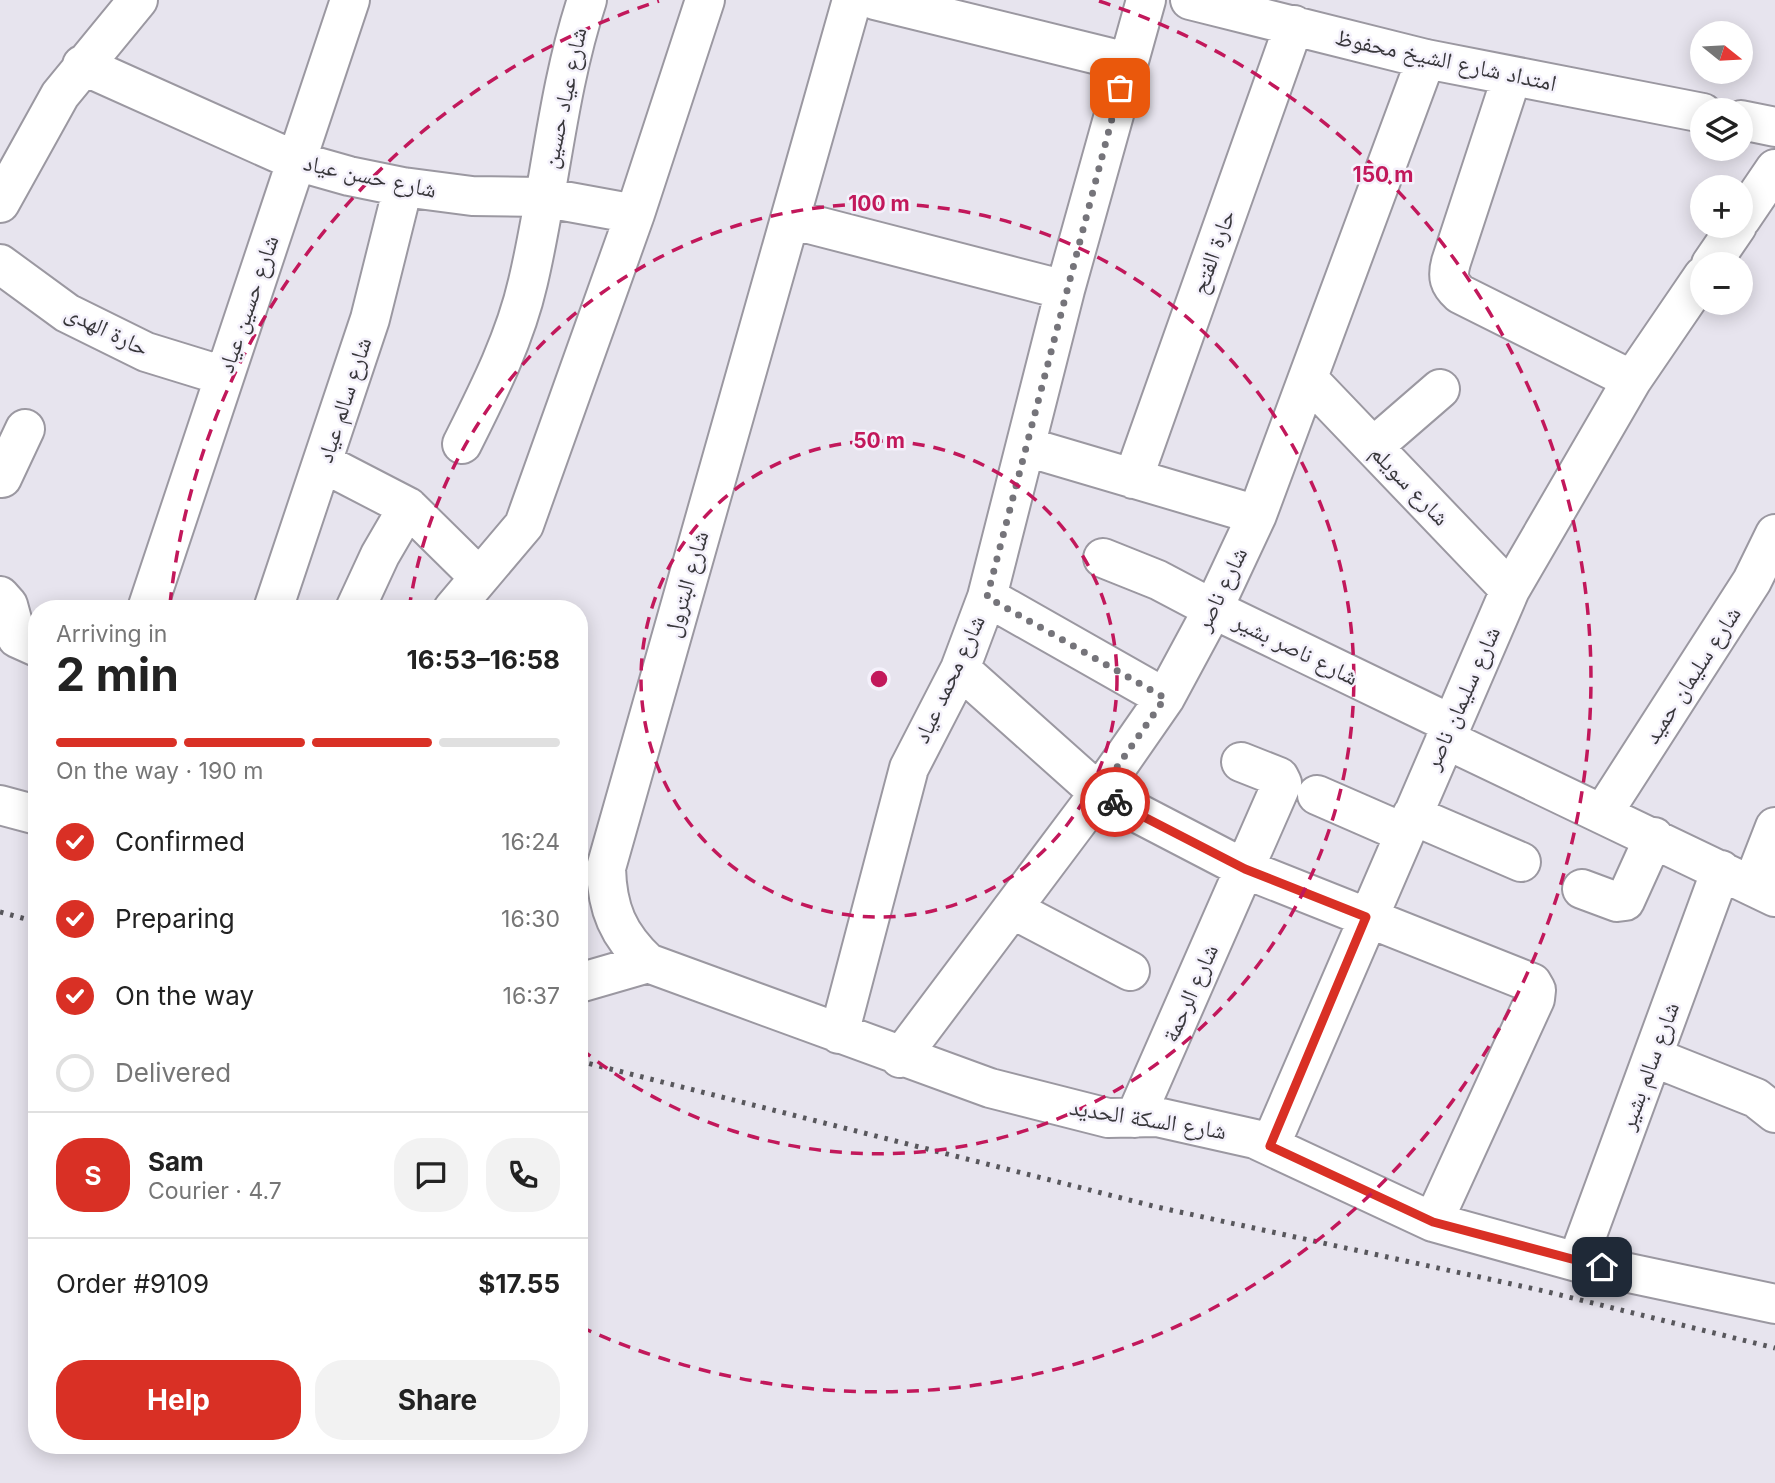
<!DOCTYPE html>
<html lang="en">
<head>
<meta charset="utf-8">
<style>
	:root { --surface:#fff; --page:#f2f2f2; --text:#222; --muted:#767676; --line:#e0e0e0; --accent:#d93025 }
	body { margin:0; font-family:Inter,"Noto Naskh Arabic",sans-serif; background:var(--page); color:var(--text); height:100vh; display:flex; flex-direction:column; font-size:26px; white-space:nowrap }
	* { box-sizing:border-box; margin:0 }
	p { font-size:23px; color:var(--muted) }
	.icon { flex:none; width:38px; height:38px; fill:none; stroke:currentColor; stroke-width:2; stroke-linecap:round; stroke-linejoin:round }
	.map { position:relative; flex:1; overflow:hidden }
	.details { position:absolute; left:28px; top:600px; width:560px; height:854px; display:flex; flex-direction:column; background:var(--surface); border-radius:28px; box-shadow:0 4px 18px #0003 }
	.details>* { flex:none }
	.needle { width:46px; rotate:108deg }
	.controls { position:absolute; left:1690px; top:21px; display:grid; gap:14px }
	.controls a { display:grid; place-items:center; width:63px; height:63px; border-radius:50%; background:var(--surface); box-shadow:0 4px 18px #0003; font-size:35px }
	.pin { position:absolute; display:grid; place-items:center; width:60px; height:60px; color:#fff; margin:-30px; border-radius:14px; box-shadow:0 4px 10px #0006 }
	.courier { position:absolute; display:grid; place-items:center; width:70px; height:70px; margin:-35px; border:5px solid #d93025; border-radius:50%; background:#fff; color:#222; box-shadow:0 2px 9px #0007 }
	.overview em { font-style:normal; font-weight:700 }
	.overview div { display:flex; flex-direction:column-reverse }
	.overview { display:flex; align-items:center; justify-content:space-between; height:119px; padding:0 28px }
	h1 { font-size:46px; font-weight:700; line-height:52px }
	.bar { display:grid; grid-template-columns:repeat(4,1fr); gap:10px 7px; align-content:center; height:84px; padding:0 28px }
	.bar i { height:9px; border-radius:5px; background:var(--line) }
	.bar .active { background:var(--accent) }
	.bar p { grid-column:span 4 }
	.line { display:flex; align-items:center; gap:18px; padding:0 28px; border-top:2px solid var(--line) }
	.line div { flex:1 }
	.round { display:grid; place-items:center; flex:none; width:74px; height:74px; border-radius:28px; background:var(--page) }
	ol { padding:0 28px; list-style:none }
	li { display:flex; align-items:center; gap:21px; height:77px }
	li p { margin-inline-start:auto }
	li .icon { padding:7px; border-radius:50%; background:var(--accent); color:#fff; stroke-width:4 }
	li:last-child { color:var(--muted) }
	li i { width:38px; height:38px; border:4px solid var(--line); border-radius:50% }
	.action { display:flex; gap:14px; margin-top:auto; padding:14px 28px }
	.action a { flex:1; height:80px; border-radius:28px; background:var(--accent); color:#fff; font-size:28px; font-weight:700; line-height:80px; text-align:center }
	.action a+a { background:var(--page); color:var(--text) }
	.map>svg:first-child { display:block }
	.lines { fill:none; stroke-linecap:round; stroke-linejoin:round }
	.minor-casing { stroke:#9b98a1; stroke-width:42 }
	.minor { stroke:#fff; stroke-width:38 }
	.rail { stroke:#58575c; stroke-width:5; stroke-dasharray:3.5 7; stroke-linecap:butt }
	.done { stroke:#75747a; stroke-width:7; stroke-dasharray:0 12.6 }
	.route { stroke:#d93025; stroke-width:9 }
	.ring { fill:none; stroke:#c2185b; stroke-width:3.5; stroke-dasharray:12 9 }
	.labels { text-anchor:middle; stroke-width:5; stroke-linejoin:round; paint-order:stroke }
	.street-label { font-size:23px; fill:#38373b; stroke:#f4f1fb }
	.centre { fill:#c2185b; stroke:#f4f1fb; stroke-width:3.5 }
	.ring-label { font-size:21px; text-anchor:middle; font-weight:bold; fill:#c2185b; stroke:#f4f1fb; stroke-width:5; stroke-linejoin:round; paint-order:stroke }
</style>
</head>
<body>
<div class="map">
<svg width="1775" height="1483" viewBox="0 0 1775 1483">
	<rect width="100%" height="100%" fill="#e7e4ee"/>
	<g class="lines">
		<defs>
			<path id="minor" d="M852 0 606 868C607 909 618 935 648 963L990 1088 1108 1118 1157 1117 1255 1139 1433 1222 1577 1262 1775 1304
				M875 0 1127 62
				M1190 0 1426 59 1703 113
				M82 65 296 161 349 176 403 187 472 196 542 197 635 214
				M1512 76 1451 262C1447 277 1449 284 1460 294L1632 380
				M1741 120 1775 127
				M0 203 60 95 138 0
				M790 219 1065 290
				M1741 219 1775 169
				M0 264 67 313 146 352 224 376
				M1711 264 1737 226
				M1309 380 1510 590
				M462 444C488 392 515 339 528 282 550 189 557 91 587 0
				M1027 447 1257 515
				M1373 447 1440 389
				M323 463 408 507 479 577
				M2 478 25 429
				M1133 479 1294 25
				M1103 558 1158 580 1213 609 1451 724
				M0 596 8 605 17 638 37 647
				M987 597 1165 698
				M147 609 350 0
				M273 609 370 319 403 187
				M355 609 380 555 408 507
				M453 609 524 525 635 214 705 0
				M960 669 1099 793 1245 869 1532 983 1536 990 1535 999 1433 1222
				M1445 739 1775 897
				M1317 795 1404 833
				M0 805 37 815
				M1603 813 1752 581 1775 534
				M1412 815 1521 862
				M1752 886 1775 827
				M1582 889 1617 902 1625 901 1654 837
				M1012 909 1130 971
				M579 983 648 963
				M839 1034 909 768 960 669 987 597 1065 290 1146 0
				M1653 1057 1756 1098 1775 1113
				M900 1058 1099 793 1165 698 1213 609 1257 515 1426 59
				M1135 1118 1282 783 1279 777 1241 762
				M1270 1146 1510 590 1632 380 1703 276
				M1577 1262 1721 870"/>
		</defs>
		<!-- minor casing -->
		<use href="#minor" class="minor-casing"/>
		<!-- minor -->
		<use href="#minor" class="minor"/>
		<!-- rail -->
		<path class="rail" d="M0 912 37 922
			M579 1061 1157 1207 1544 1291 1775 1348"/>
	</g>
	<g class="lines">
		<!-- done -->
		<path class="done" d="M1115 802 1099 793 1165 698 987 597 1120 88"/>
		<!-- route -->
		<path class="route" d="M1115 802 1245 869 1366 917 1270 1146 1433 1222 1602 1267"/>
	</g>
	<!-- distance rings -->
	<g class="ring">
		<circle cx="879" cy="679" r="238"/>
		<path d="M409 609A475 475 0 1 1 580 1048"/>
		<path d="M170 604A713 713 0 0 1 659 1M1099 1A713 713 0 1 1 583 1328"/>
	</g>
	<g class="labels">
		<!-- street labels -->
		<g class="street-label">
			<text transform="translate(1446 60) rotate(12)" y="8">امتداد شارع الشيخ محفوظ</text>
			<text transform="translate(564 98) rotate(-78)" y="8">شارع عياد حسين</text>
			<text transform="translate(370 176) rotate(12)" y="8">شارع حسن عياد</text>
			<text transform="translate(1213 252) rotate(-70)" y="8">حارة الفتح</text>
			<text transform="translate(248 304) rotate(-71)" y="8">شارع حسين عياد</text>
			<text transform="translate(107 330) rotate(26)" y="8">حارة الهدى</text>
			<text transform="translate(344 400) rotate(-72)" y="8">شارع سالم عياد</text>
			<text transform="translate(1410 485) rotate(46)" y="8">شارع سويلم</text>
			<text transform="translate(686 584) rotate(-74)" y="8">شارع البترول</text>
			<text transform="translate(1221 589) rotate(-64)" y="8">شارع ناصر</text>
			<text transform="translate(1296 649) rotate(26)" y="8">شارع ناصر بشير</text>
			<text transform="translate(1692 675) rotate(-57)" y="8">شارع سليمان حميد</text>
			<text transform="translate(949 679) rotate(-65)" y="8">شارع محمد عياد</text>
			<text transform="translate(1462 698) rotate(-66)" y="8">شارع سليمان ناصر</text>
			<text transform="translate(1190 993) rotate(-66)" y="8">شارع الرحمة</text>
			<text transform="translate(1649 1066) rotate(-70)" y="8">شارع سالم بشير</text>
			<text transform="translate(1148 1119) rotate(9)" y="8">شارع السكة الحديد</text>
		</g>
	</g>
	<circle cx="879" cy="679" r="10" class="centre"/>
	<g class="ring-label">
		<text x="1383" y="182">150 m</text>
		<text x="879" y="211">100 m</text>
		<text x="879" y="448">50 m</text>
	</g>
</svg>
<div class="controls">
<a><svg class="needle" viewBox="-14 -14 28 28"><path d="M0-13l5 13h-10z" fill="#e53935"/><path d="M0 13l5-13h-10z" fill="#767676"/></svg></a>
<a><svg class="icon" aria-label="layers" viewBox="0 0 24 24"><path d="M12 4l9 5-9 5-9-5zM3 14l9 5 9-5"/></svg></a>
<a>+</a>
<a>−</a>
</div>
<div class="pin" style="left:1120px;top:88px;background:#ea580c"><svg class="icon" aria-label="bag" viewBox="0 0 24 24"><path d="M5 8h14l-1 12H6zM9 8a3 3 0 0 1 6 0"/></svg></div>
<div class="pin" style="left:1602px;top:1267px;background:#1f2937"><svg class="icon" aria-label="home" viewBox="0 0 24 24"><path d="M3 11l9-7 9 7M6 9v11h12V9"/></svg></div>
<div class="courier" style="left:1115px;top:802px"><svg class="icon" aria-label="bike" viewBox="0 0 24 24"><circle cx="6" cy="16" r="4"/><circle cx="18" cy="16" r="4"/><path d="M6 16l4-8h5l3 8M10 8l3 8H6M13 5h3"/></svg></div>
<section class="details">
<div class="overview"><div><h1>2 min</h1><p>Arriving in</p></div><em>16:53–16:58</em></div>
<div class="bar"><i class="active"></i><i class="active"></i><i class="active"></i><i></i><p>On the way · 190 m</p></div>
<ol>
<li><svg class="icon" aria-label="check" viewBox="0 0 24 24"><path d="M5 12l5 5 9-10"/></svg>Confirmed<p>16:24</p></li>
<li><svg class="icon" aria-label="check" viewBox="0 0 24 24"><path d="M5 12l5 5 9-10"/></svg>Preparing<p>16:30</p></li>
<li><svg class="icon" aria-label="check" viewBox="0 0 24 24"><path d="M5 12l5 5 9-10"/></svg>On the way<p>16:37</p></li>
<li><i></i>Delivered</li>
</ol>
<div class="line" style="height:126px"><b class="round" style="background:var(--accent);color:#fff">S</b><div><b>Sam</b><p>Courier · 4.7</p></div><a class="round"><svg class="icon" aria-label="chat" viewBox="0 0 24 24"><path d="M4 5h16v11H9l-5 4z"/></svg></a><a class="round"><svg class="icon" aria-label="phone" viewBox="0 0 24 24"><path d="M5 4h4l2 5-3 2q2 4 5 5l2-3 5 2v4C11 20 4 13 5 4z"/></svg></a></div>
<div class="line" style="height:91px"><div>Order #9109</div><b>$17.55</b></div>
<div class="action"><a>Help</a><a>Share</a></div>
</section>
</div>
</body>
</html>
